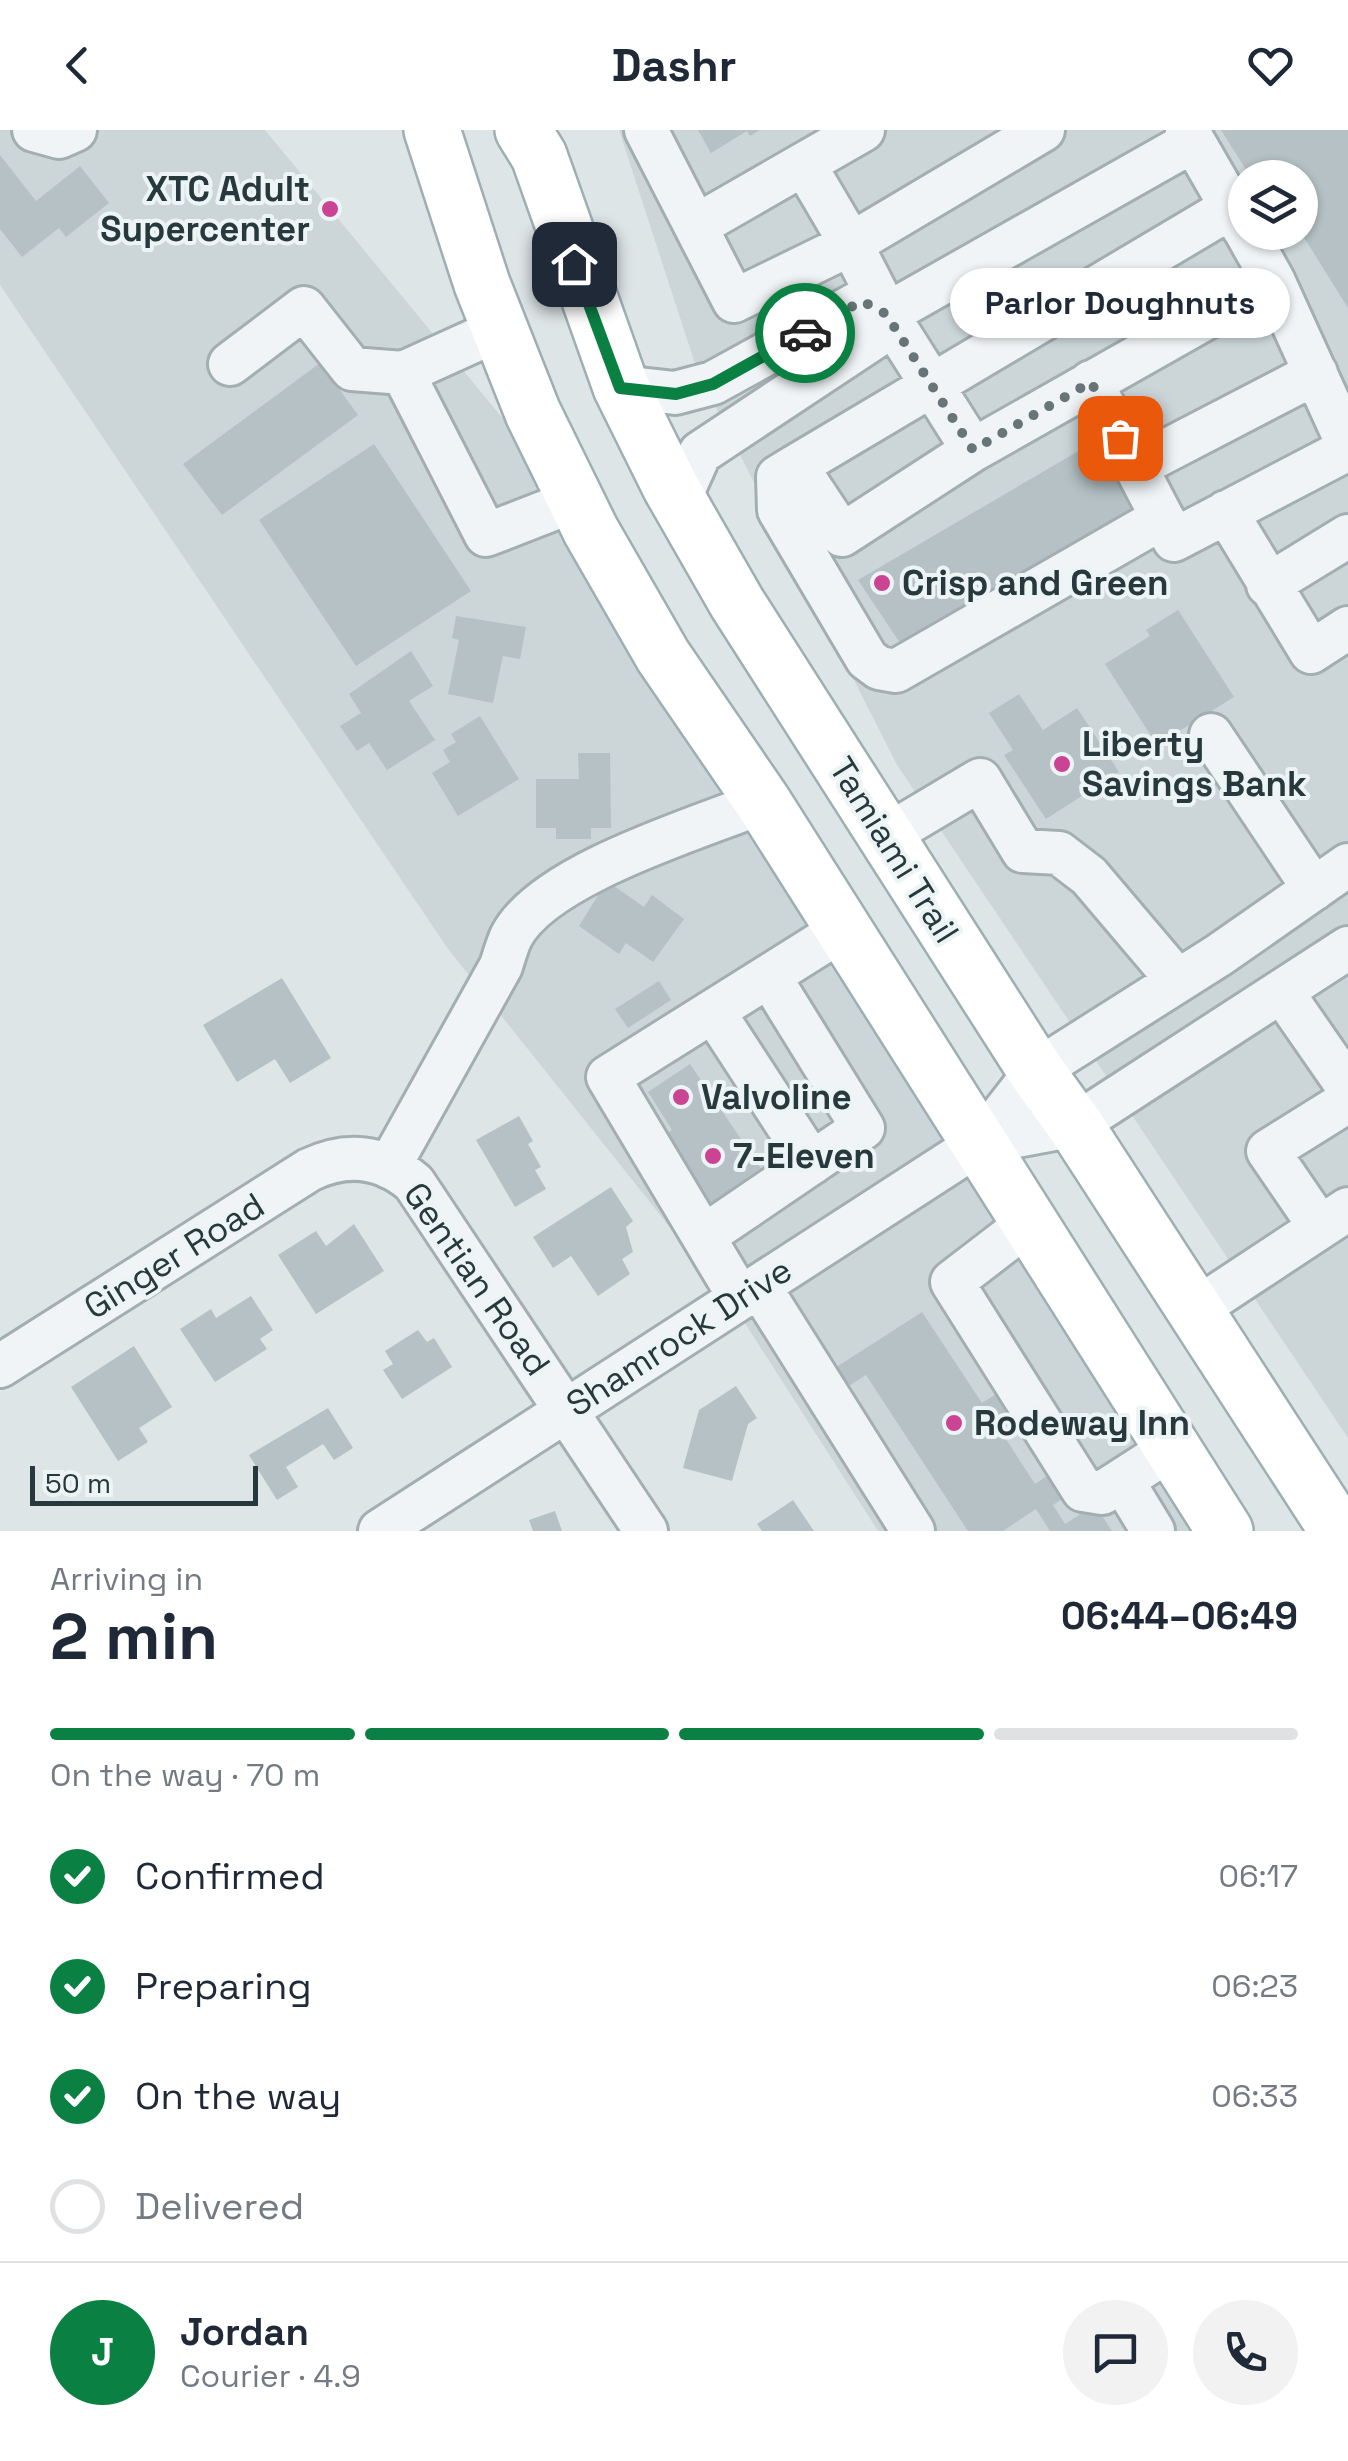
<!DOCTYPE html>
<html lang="en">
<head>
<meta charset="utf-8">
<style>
	:root { --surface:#fff; --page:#f2f2f3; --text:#1f2937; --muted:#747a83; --line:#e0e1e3; --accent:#0b8043 }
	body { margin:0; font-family:"Space Grotesk",sans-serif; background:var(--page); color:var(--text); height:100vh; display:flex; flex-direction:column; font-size:38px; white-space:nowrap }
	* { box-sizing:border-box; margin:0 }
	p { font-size:32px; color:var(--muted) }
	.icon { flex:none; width:55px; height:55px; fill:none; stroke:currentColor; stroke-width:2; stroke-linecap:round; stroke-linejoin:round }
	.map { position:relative; height:1401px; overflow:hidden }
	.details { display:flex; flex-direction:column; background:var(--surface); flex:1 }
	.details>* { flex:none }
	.fabs { position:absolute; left:1228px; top:30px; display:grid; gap:20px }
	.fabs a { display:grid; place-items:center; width:90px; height:90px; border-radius:50%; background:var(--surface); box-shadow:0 2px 8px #0004; font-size:50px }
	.scale { position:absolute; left:30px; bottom:25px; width:228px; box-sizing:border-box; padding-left:10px; border:5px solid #27393d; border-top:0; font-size:28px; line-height:35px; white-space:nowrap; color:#27393d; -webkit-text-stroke:8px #edf4f5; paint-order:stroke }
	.pin { position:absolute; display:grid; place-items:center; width:85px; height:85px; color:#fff; margin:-42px; border-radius:20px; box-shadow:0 5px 15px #0006 }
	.courier { position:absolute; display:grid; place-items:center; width:100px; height:100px; margin:-50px; border:8px solid #0b8043; border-radius:50%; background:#fff; color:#222; box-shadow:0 2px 12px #0007 }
	.bubble { position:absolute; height:70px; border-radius:35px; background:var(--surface); box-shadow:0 2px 8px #0004; font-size:32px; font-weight:700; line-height:70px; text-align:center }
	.headline em { font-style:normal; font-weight:700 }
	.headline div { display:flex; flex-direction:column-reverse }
	.headline { display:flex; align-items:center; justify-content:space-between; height:170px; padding:0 50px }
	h1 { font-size:65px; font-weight:700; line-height:75px }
	.bar { display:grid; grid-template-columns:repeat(4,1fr); gap:15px 10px; align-content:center; height:120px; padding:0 50px }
	.bar i { height:12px; border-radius:8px; background:var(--line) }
	.bar .on { background:var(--accent) }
	.bar p { grid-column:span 4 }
	.line { display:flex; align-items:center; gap:25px; padding:0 50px; border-top:2px solid var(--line) }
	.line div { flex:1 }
	.round { display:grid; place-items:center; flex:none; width:105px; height:105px; border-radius:52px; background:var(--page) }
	ol { padding:0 50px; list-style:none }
	li { display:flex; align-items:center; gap:30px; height:110px }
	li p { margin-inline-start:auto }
	li .icon { padding:10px; border-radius:50%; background:var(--accent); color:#fff; stroke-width:4 }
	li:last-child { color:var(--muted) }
	li i { width:55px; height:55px; border:5px solid var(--line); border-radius:50% }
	header { display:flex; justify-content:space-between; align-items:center; height:130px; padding:0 50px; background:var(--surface); font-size:45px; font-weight:700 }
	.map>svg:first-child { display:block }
	.built { fill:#ccd6d9; fill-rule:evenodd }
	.building { fill:#b5c1c4 }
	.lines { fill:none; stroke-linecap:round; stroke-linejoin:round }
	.minor-casing { stroke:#a3aeb1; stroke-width:48 }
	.major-casing { stroke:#9dafb3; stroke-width:60 }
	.minor { stroke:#f0f4f6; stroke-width:42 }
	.major { stroke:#fff; stroke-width:55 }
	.done { stroke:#677578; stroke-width:10; stroke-dasharray:0 18 }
	.route { stroke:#0b8043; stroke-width:12 }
	.poi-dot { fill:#cb4393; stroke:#edf4f5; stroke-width:4 }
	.labels { text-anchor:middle; stroke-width:8; stroke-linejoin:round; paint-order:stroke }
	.poi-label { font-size:35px; font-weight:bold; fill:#27393d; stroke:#edf4f5; text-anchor:start }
	.street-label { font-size:35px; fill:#27393d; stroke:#edf4f5 }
</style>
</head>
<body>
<header><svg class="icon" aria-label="back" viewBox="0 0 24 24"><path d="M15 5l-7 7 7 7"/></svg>Dashr<svg class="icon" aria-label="heart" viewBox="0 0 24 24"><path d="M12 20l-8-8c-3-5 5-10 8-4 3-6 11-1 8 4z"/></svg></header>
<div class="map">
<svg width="1348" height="1401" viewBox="0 0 1348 1401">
	<rect width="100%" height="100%" fill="#dee5e7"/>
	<!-- built -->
	<path class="built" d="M0 0H265L514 302 957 1008 720 1160 448 819 0 155Z
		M619 0H1348V714L1073 897 897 635 697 240ZM1245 48H1300V102H1245Z
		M1348 756V797L1110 952 1092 925Z
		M1348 837V1308L1129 981Z
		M975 1037 1206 1401H878L741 1187Z"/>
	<!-- building -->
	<path class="building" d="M698 0H760L750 6 747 1 711 23Z
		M1221 0H1348V178L1300 101V48H1267L1262 39 1250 46Z
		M0 25 36 71 80 36 109 73 66 107 59 98 22 127 0 99Z
		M320 233 358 285 222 385 183 334Z
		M1094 312 1140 393 910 528 858 450Z
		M374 314 471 461 356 536 259 390Z
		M1178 480 1234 567 1157 615 1105 534 1150 506 1146 500Z
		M456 486 526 497 520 529 503 526 493 573 448 564 459 510 452 508Z
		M411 521 433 556 409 571 435 610 387 640 369 613 357 621 340 596 361 583 349 564Z
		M1019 564 1043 600 1077 578 1119 642 1046 689 1004 625 1013 620 989 583Z
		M480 586 519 649 458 686 432 643 450 632 443 620 456 612 451 604Z
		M578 623H610L611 698H591V709H556V698H536V649H579Z
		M607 751 644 777 652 765 684 789 653 832 626 813 619 824 579 796Z
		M282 848 331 928 290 953 275 929 237 952 203 895Z
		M659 851 671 870 628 898 615 879Z
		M690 934 766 1046 710 1082 661 1007 672 1000 648 962Z
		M519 986 533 1011 528 1014 541 1037 535 1040 546 1059 515 1077 476 1010Z
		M611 1057 633 1091 626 1097 633 1122 622 1129 630 1144 598 1166 571 1126 553 1138 533 1107Z
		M354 1094 384 1141 316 1184 278 1125 316 1101 326 1116Z
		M251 1166 273 1200 260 1209 267 1219 215 1252 180 1199 211 1179 216 1188Z
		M922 1182 982 1273 1004 1259 1022 1286 1000 1300 1035 1354 1053 1342 1068 1365 1053 1375 1065 1394 1095 1375 1112 1401H1050L1036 1379 1003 1401H968L866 1245 847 1257 835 1238Z
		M418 1200 427 1212 434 1208 452 1237 402 1269 383 1240 393 1234 385 1221Z
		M134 1216 172 1277 139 1298 148 1312 118 1331 71 1257Z
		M736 1256 757 1288 748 1294 732 1351 683 1338 699 1280Z
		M328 1278 353 1318 334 1330 323 1314 286 1337 298 1357 277 1370 249 1325Z
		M793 1370 814 1401H762L757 1394Z
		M555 1381 562 1401H533L529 1390Z"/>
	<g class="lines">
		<defs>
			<path id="minor" d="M34 0 59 7 75 0
				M646 0 734 171 851 114 887 184 973 320 1273 150 1246 102
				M1187 0 1244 99
				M804 34 851 114 1043 0
				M696 96 863 0
				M1273 150 1348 315
				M500 199 403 243 486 405 576 370
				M230 234 304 178 352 239 403 243
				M1091 252 1174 410 1348 319
				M621 257 675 263 713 253 862 171 887 184
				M973 320 842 405 796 336 1232 77
				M796 336 778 347 779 380 867 529 879 538 896 541 1162 388
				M1135 337 1316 243
				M679 370 700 323 875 207 887 184 1193 11
				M1226 382 1311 522 1348 498
				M1268 455 1348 406
				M1211 605 1314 759
				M886 706 980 650 1023 721 1059 723 1089 746 1178 851
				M1282 862 1348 957
				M713 881 812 1033
				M980 1013 1075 995 1348 818
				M389 1037 501 836C504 826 507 816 511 807 543 744 699 698 763 672
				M1030 1092 952 1152 1083 1360 1102 1363 1172 1318
				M1320 1097 1268 1021 1348 971
				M704 1106 863 998 769 846
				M759 1156 913 1401
				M740 1168 608 947 842 800
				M1195 1180 1348 1079
				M0 1236 309 1040C346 1022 382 1025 414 1053L646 1401
				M1122 1350 1153 1401
				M380 1401 980 1013 1036 941 1219 825 1348 735"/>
			<path id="major" d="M432 0 482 154 533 283 591 401 663 526 763 672 1225 1401
				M523 0 539 26 621 257 670 356 737 473 1036 941 1075 995 1338 1401"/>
		</defs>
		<!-- minor casing -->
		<use href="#minor" class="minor-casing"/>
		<!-- major casing -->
		<use href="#major" class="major-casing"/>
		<!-- minor -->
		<use href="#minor" class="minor"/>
		<!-- major -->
		<use href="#major" class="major"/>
	</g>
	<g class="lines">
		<!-- done -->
		<path class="done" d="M805 203 862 171 886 184 973 320 1091 252 1120 308"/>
		<!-- route -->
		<path class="route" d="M574 134 620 258 676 264 713 254 805 203"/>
	</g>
	<!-- markers -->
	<g class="poi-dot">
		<circle cx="330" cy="79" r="10"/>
		<circle cx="882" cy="453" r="10"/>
		<circle cx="1062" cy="634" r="10"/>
		<circle cx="681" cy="967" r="10"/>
		<circle cx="713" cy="1026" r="10"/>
		<circle cx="954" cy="1293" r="10"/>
	</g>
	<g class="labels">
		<!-- poi labels -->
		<g class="poi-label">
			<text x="310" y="71" text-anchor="end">XTC Adult<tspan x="310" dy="40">Supercenter</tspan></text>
			<text x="902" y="465">Crisp and Green</text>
			<text x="1082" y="626">Liberty<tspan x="1082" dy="40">Savings Bank</tspan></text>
			<text x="701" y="979">Valvoline</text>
			<text x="733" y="1038">7-Eleven</text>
			<text x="974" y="1305">Rodeway Inn</text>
		</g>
		<!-- street labels -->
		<g class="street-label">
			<text transform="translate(894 720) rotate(58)" y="12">Tamiami Trail</text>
			<text transform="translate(174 1126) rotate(-32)" y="12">Ginger Road</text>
			<text transform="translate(477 1149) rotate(55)" y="12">Gentian Road</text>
			<text transform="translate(679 1207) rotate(-33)" y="12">Shamrock Drive</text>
		</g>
	</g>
</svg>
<div class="fabs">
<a><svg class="icon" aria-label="layers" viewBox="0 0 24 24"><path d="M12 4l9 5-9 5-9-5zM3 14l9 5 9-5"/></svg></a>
</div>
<div class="scale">50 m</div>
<div class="pin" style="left:1120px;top:308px;background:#ea580c"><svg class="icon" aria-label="bag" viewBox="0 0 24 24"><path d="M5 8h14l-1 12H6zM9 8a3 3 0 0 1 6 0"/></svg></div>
<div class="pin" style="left:574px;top:134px;background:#1f2937"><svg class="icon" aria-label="home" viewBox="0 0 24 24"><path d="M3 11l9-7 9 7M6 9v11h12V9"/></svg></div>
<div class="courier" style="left:805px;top:203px"><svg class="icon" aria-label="car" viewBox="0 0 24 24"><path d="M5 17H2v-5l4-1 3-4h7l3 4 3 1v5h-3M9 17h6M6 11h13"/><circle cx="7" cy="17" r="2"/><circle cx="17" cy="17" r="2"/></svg></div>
<div class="bubble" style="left:950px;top:138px;width:340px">Parlor Doughnuts</div>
</div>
<section class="details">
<div class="headline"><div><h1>2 min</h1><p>Arriving in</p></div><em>06:44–06:49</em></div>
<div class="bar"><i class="on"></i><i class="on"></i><i class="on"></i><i></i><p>On the way · 70 m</p></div>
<ol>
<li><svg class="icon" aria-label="check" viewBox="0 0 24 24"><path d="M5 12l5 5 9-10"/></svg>Confirmed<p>06:17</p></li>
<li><svg class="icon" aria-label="check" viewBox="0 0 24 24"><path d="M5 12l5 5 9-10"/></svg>Preparing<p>06:23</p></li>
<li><svg class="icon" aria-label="check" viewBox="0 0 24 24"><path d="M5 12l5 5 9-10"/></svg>On the way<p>06:33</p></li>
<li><i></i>Delivered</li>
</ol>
<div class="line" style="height:180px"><b class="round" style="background:var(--accent);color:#fff">J</b><div><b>Jordan</b><p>Courier · 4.9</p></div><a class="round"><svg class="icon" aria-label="chat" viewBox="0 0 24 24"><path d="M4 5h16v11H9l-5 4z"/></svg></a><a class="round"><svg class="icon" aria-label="phone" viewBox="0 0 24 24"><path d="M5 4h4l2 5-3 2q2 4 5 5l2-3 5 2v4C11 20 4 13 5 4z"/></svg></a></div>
</section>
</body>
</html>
